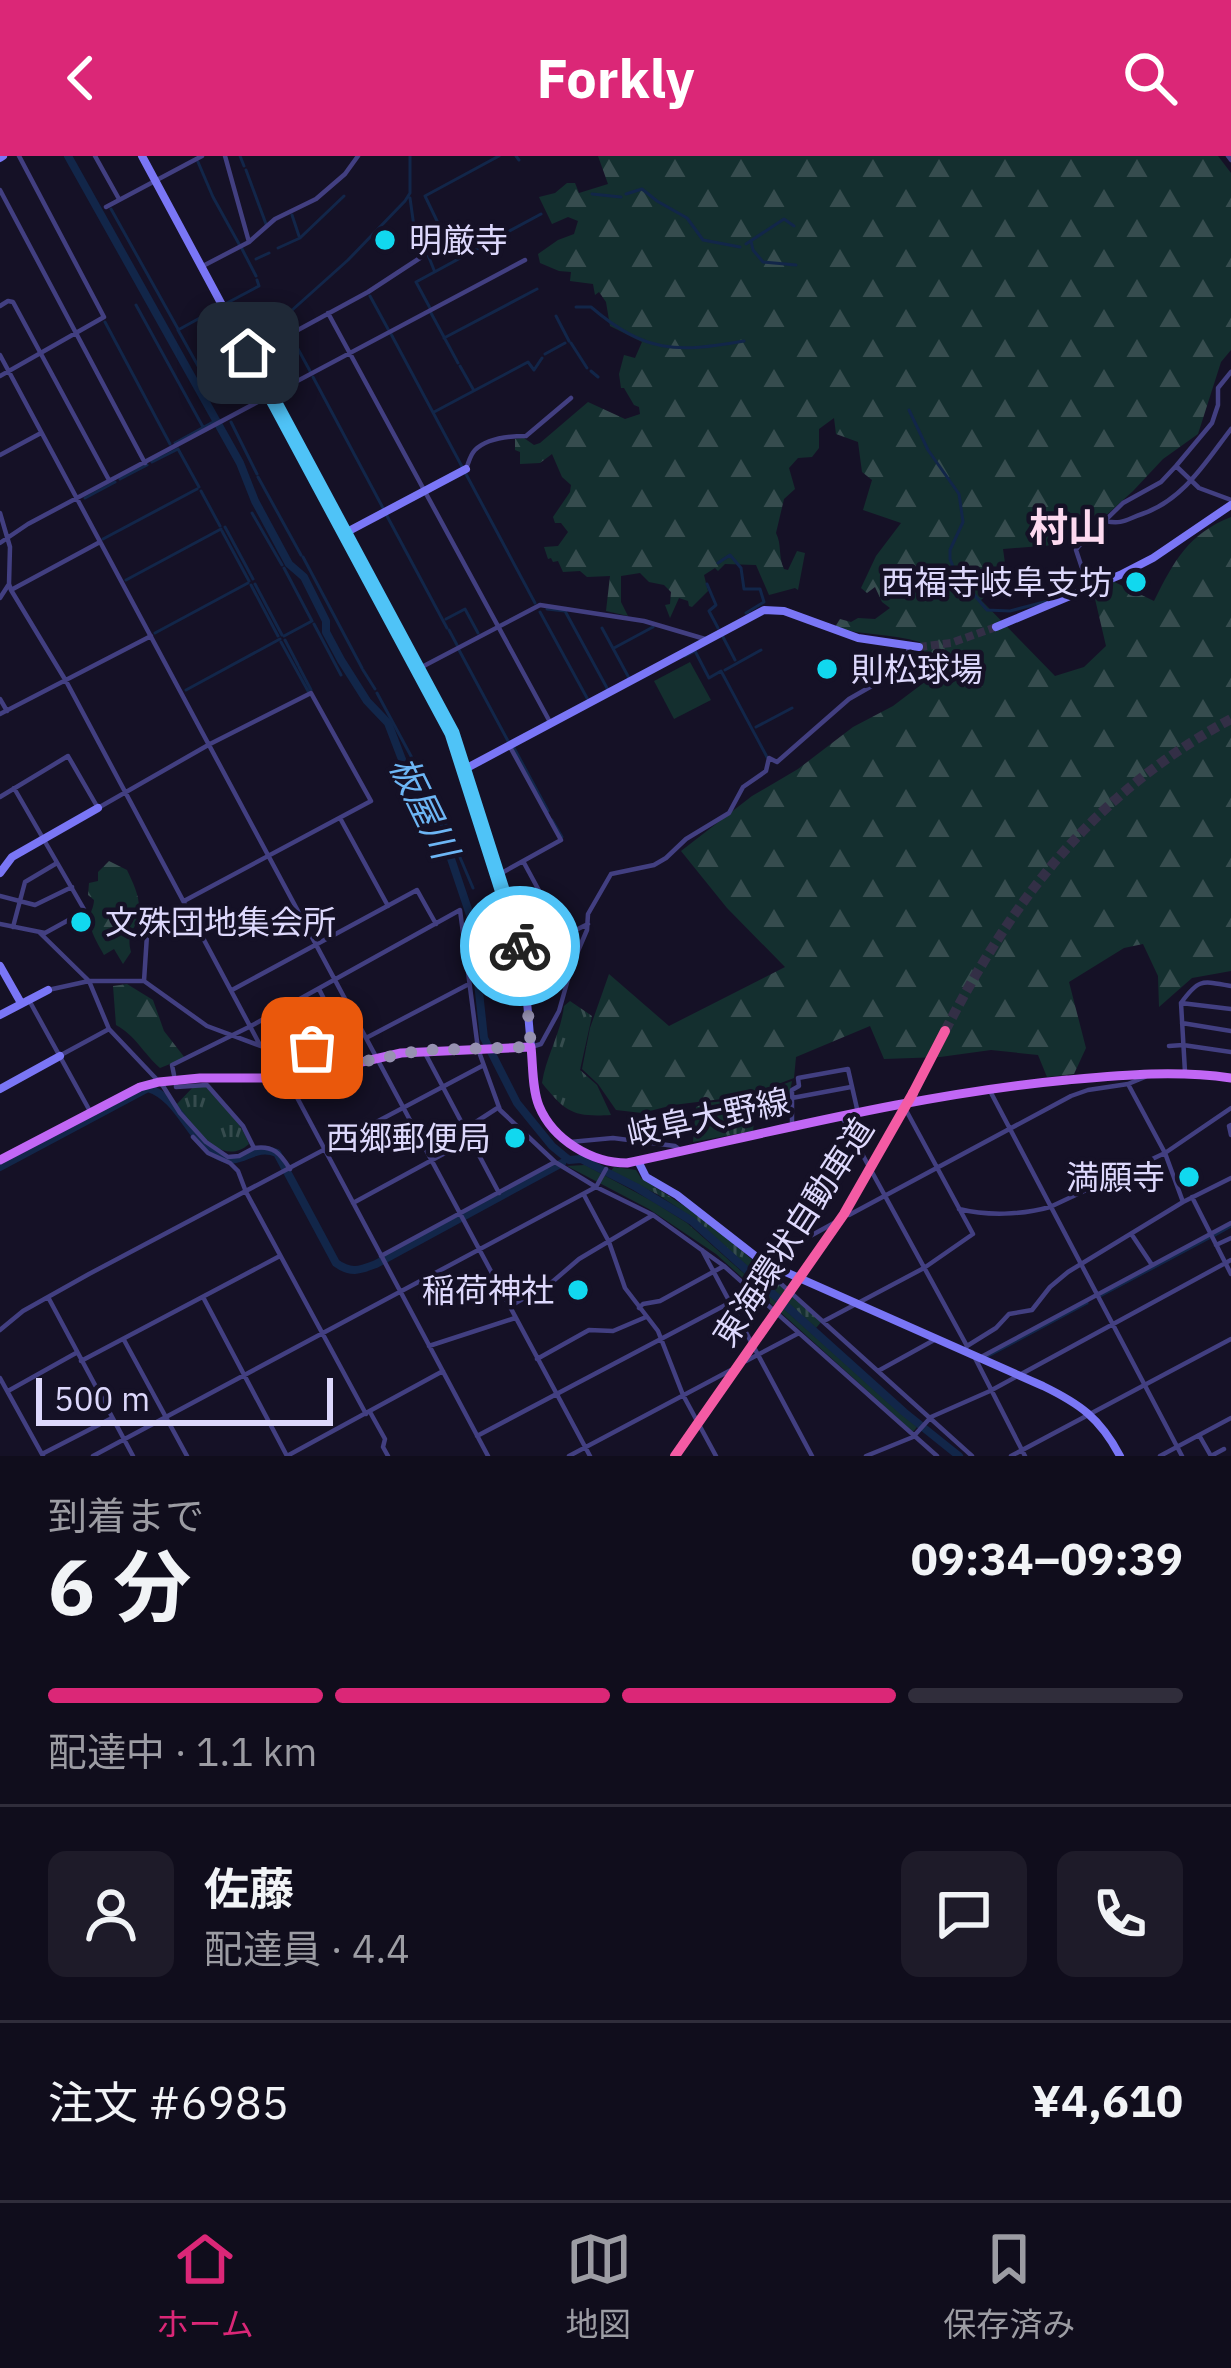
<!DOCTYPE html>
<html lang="ja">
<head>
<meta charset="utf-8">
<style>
	:root { --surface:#100d1c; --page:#1e1b29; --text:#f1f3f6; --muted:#9c9ca3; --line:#302d3b; --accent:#db2777 }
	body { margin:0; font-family:"IBM Plex Sans","Noto Sans JP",sans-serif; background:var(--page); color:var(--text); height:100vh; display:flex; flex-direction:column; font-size:45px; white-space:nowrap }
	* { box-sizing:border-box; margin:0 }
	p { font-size:39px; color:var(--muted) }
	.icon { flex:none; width:66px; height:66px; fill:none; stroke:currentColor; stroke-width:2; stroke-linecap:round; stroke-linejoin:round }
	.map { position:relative; height:1300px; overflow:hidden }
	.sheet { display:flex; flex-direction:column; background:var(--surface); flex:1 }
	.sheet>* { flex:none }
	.scale { position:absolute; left:36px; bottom:30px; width:297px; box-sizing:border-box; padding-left:12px; border:6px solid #ddd8fc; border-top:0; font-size:33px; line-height:42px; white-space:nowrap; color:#ddd8fc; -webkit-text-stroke:9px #151126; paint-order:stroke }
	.pin { position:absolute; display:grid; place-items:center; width:102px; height:102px; color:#fff; margin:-51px; border-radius:24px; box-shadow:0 6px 18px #0006 }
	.courier { position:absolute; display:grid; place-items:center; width:120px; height:120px; margin:-60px; border:9px solid #4fc3f7; border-radius:50%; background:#fff; color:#222; box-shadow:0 3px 15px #0007 }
	.overview em { font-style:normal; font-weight:700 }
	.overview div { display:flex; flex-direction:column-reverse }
	.overview { display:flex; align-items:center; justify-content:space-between; height:204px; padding:0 48px }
	h1 { font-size:78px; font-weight:700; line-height:90px }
	.bar { display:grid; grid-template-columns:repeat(4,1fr); gap:18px 12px; align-content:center; height:144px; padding:0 48px }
	.bar i { height:15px; border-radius:9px; background:var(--line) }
	.bar .on { background:var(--accent) }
	.bar p { grid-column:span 4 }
	.line { display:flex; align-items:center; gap:30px; padding:0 48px; border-top:3px solid var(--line) }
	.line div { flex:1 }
	.round { display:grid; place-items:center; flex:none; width:126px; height:126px; border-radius:18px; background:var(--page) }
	header { display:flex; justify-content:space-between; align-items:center; height:156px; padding:0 48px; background:var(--accent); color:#fff; font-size:54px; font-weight:700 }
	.menu { display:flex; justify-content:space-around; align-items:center; height:168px; border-top:3px solid var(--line); background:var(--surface); font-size:33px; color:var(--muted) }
	.menu a { display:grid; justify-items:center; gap:6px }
	.menu .on { color:var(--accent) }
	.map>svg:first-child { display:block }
	.grass { fill:url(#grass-tufts) }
	.forest { fill:url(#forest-firs) }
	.park { fill:#142f2f }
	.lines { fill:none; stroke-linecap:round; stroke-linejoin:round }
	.stream { stroke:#122649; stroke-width:3 }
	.river { stroke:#122649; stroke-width:8 }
	.secondary-tunnel { stroke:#332f46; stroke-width:8; stroke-dasharray:8 4; stroke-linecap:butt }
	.highway-tunnel { stroke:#332f46; stroke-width:10; stroke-dasharray:10 5; stroke-linecap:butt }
	.street { stroke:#423f81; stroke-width:4.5 }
	.secondary { stroke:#7a76f6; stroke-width:8 }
	.primary { stroke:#c167f5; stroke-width:9 }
	.highway { stroke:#f45ba4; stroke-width:10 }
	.highway-bridge { stroke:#f45ba4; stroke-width:10 }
	.done { stroke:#9792b1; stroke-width:12; stroke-dasharray:0 21.6 }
	.route { stroke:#4fc3f7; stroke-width:15 }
	.poi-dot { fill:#11d8ef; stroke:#151126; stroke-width:4.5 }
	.labels { text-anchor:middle; stroke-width:9; stroke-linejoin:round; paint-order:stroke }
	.poi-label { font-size:33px; fill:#ddd8fc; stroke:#151126; text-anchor:end }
	.street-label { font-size:33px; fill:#ddd8fc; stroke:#151126 }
	.water-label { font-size:36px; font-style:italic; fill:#6db6f5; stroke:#151126 }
	.quarter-label { font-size:39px; font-weight:bold; fill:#fddaf0; stroke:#151126 }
</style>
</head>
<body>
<header><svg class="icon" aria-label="back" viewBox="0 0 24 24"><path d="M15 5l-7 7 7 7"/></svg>Forkly<svg class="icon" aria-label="search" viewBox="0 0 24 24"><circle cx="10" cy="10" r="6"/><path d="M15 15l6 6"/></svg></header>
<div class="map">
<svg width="1231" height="1300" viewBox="0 0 1231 1300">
	<defs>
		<pattern id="grass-tufts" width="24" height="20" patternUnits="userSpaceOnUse" patternTransform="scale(3)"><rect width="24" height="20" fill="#142f2f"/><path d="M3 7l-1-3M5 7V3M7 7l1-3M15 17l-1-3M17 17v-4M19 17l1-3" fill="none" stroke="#364c4e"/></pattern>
		<pattern id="forest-firs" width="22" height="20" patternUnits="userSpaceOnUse" patternTransform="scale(3)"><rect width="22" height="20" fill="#142f2f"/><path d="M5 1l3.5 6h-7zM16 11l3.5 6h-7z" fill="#364c4e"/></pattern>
	</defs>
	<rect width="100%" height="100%" fill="#151126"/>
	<!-- grass -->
	<path class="grass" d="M570 845 592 860 580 914 597 929 611 959C574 961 566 957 542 927 546 900 561 877 564 850Z
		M792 925 789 940 756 946 753 975 693 986 696 951 705 947 745 943Z
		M195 929H204C221 948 240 963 249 988 221 1013 193 970 176 949Z
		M585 1009 652 1045 687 1067 917 1271 913 1276 716 1098 649 1053 567 1010Z
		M614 1011 636 1014 641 1022 709 1066 822 1165 816 1172 684 1056 657 1038 610 1016Z"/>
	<!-- forest -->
	<path class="forest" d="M598 0H1218L1231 17V194L1221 206 1198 278 1163 303 1133 335 1090 374 1054 389 1003 393 1008 429 992 434 981 444 1055 520 1084 511 1106 490 1092 430 1104 421 1154 445C1174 405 1188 378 1231 361V815L1192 822 1159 851 1158 820 1143 788 1124 792 1069 826 1086 892 1074 918 1047 921 1038 899 991 894 940 901 884 903 870 870 796 901 794 922 746 940 673 949 642 957 616 954 598 928 582 913 590 872 609 818 669 870 785 811 727 752 681 695 752 640 798 613 853 571 893 550 934 519 920 486C891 477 863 480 835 471L840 463 851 466 858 462 875 463 890 452 882 446 875 431 867 437 861 432 876 400 901 367 863 354 872 324 862 316 858 286 836 278 834 262 819 273V292L812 301 798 302 789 312 795 333 784 343 776 377C782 389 778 400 784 413L788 414 797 395 805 397 798 434 795 432 769 439 756 409 725 408 718 415 715 412 704 419 708 435 692 451 689 450 688 445 679 442 670 462 665 449 670 448 671 436 664 429 649 426 640 417 621 420V446L628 460 606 455 610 420 587 421 580 415 563 416 558 405 553 406 551 402 548 403 544 391 558 390 568 376 561 367H555L553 361 570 336 571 329 562 321 552 298 540 307 520 308V296L515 294V283L524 282 534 289 540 287 588 246 625 263 640 258 639 251 634 249 624 232H621L619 218 624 199 635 202 642 186 610 170 606 146 599 136 595 139 593 128 570 125 571 116 559 115 540 107 538 98 558 84 574 78 578 65 568 61 552 68 539 41 555 37 567 27H575L579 37 608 28Z
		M109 705 127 714C133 727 140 740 139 755 138 774 125 774 131 796L123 808 114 793 104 799C98 788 88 773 90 760 91 755 94 750 94 744L88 739 89 727 98 725V716Z
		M127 828 153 844 164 875 185 902 160 912C144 898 135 879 116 869L113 830Z"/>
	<!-- park -->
	<path class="park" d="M690 506 711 544 674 563 654 525Z"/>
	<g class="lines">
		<!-- stream -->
		<path class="stream" d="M240 0 244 10
			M516 0 519 4
			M198 6 213 41 239 88
			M246 14 266 68
			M592 38 621 41
			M626 38 642 33 657 45 687 62 703 84 740 91
			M410 42 415 78
			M111 53 178 173
			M292 59 299 80
			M438 67 425 40 499 0
			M491 85 541 58
			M751 85 753 94 763 106 796 109
			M746 88 784 63 794 70
			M278 92 300 82 344 40
			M242 93 256 120
			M427 95 420 81 450 66
			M428 99 434 114
			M256 103 269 97
			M370 140 388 173
			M227 147 259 130 257 124
			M136 149 203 271
			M576 151H591C645 197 676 197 744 185
			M430 152 416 126 488 87
			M431 157 458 207
			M556 160 569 185
			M105 166 170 288
			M391 178 535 447
			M292 182 310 215
			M444 182 537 133
			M571 187 587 212
			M545 198 565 187
			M254 199 271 173 348 104 405 45 410 37V0
			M460 210 473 233
			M591 215 598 221
			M313 221 383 352
			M207 226 178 174 218 152
			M199 231 247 205
			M909 254 928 294 959 338 963 366 950 394V403L955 416 987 454 1010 455 1048 445
			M434 256 528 206 534 214 542 202
			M231 266 257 318
			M175 287 215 265
			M152 306 178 293 199 331
			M309 320 335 368
			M258 321 301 399
			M120 323 147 309
			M201 335 220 370
			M85 342 115 326
			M252 357 282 409
			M387 360 447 472
			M225 371 253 423
			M222 375 249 425
			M103 383 197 333
			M303 401 362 512
			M718 407 730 399 741 412 744 433H760L764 446 746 457
			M284 412 312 465 284 480
			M126 424 221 373
			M255 428 282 479
			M707 428 716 449 709 455 718 472
			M251 429 278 480
			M547 453 565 455 607 532
			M540 456 587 542
			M446 463 465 453 478 477
			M314 468 341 519
			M602 472 629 522
			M449 474 457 489
			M155 477 248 427
			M723 481 735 504
			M285 484 298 509
			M281 486 308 535
			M614 492 653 471
			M459 494 508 585
			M685 500 695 495 709 522 721 515 767 601
			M299 511 311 534
			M363 514 375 533
			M725 514 761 494
			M186 534 280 483
			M377 537 439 652 473 732
			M756 571 792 552
			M514 592 548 655
			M552 664 562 681
			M1215 1079 1231 1070
			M1100 1140 1209 1082
			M988 1200 1087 1147"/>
		<!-- river -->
		<path class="river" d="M68 0 240 307 255 345 289 408 304 421 326 465V476L341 504 367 545 388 567 406 614 441 673 471 762 484 882 517 947 552 990 569 1004 581 1003 636 1031 692 1065 904 1256 959 1300
			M0 1011 148 932C179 942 188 981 215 998 241 1015 251 986 277 997L336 1107C351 1118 360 1114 376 1108L562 1007"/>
		<!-- secondary-tunnel -->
		<path class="secondary-tunnel" d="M919 491 951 487 996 471"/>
		<!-- highway-tunnel -->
		<path class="highway-tunnel" d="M945 875C1014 741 1096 636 1231 563"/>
		<!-- street -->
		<path class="street" d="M95 0 119 43
			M225 0 249 86
			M1228 0 1231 4
			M0 34 145 307
			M106 51 202 0
			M201 111 249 86 275 63 316 43 345 18 358 0
			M0 150 8 145 13 146 109 324
			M328 157 550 566
			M0 199 590 1300
			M253 206 274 187 368 136 423 100
			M0 220 104 161 19 0
			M0 299 41 277
			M1176 310 1199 332 1231 344
			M466 313C469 306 470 299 475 294 487 282 511 280 526 280L571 242
			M0 357 10 391 9 428 11 434 66 525 260 889
			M1106 365C1122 369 1127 363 1142 358 1183 344 1205 307 1231 273
			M0 387 28 368 525 104
			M11 434 100 386
			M1085 435 1082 412 1076 394 1078 391 1123 347 1161 326 1176 310 1212 267 1218 249V232L1231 216
			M0 442 9 428
			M418 513 540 449 644 465 705 483
			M0 543 7 555
			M0 558 151 480
			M0 641 68 600 98 652 210 588 311 537 371 645 184 745
			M340 662 388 750
			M523 705 563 779
			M498 719 561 684 509 589
			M0 740 35 749 72 731
			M0 768 45 777 85 755 14 632
			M13 771 25 726 57 707
			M39 776 89 825 109 873 163 930 180 957 206 986 228 1001 239 1000 254 992 243 970 207 929 176 931V927
			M523 800 588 768
			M144 825 147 779 150 775 188 755
			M319 833 356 907
			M48 834 89 825H144L207 870 266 892 272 900 283 931 292 932 488 1300
			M232 834 417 734 436 768
			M30 846 91 957
			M1181 847C1199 822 1202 825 1231 830
			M1182 867 1231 875
			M366 882 467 829
			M1169 890 1183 889 1231 896
			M531 891 541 888 559 855 572 809 587 774 588 758 611 718 654 709 666 702 686 683 729 657 743 631 766 615 769 602 777 606 849 543 905 511 909 491
			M269 896 275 891 349 894
			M61 899 109 873
			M426 899 499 1037
			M1185 916 1181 847 1231 853
			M174 919 172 909 251 870 460 754 478 893 500 954 555 1006 596 1031 653 1059 724 1110 937 1300
			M1145 921 1128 928 1165 997 1183 1046
			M989 933 1182 1300
			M792 942 851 931
			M843 963 967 1190
			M792 971V934L799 930 798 922 848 913 858 957
			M465 973 499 951
			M1231 979 1229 970 1231 969
			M193 981 208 997 230 1007 238 1015 246 1036 366 1258
			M570 986 613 982 675 990 682 995
			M254 992C273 989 280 997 290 1013
			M584 1039 609 1086 625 1132 658 1175 683 1239 716 1300
			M1192 1041 1231 1118
			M353 1047 469 984
			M959 1053C987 1060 1022 1059 1050 1051L1165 997 1231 952
			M849 1059 1071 940 1088 934 1128 928
			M834 1067 759 1108 972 1300
			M1132 1079 1152 1109
			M1216 1089 1231 1082
			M702 1094 812 1300
			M381 1100 555 1006
			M48 1141 133 1300
			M203 1141 287 1300
			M512 1149 551 1127 579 1103 653 1059
			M639 1152 643 1148 660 1145 724 1110
			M824 1165 924 1112 973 1078 907 956
			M0 1174 23 1155 89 1118 482 910
			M124 1184 187 1300
			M429 1190 515 1162
			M965 1195 967 1190 996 1172 1009 1158 1032 1154 1050 1131 1068 1116 1183 1046 1231 1022
			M974 1200 1025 1300
			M983 1200 1231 1067
			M537 1203 589 1174 613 1175 646 1161
			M81 1205 278 1101
			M746 1205 799 1177
			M878 1215 936 1183
			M0 1222 43 1300
			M8 1235 76 1197
			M370 1256 385 1283 383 1291 388 1300
			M1199 1279 1211 1300 1224 1293
			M477 1280 752 1135
			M42 1298 112 1262
			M93 1300 596 1031 606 1013
			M287 1300 443 1215
			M569 1300 731 1214
			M866 1300 913 1281 931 1261 990 1235 1231 1104
			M1011 1300 1231 1183
			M1160 1300 1231 1262"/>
		<!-- secondary -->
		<path class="secondary" d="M142 0 452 577 523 800 531 891
			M0 2 3 0
			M345 377 466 313
			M996 471 1120 419 1153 402 1231 349
			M465 613 764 454 784 455 858 482 919 491
			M0 717 12 701 98 652
			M0 810 21 847
			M0 859 48 834
			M0 933 60 900
			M638 1005 646 1021 677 1039 763 1106 1043 1230C1080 1248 1100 1262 1120 1300"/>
		<!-- primary -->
		<path class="primary" d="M0 1004 140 931 159 926 200 922H292L401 897 531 891C533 909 532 933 539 950 553 984 592 1007 627 1007 773 976 918 938 1067 924 1123 919 1175 914 1231 922"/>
		<!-- highway -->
		<path class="highway" d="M913 937 945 875"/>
		<!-- highway-bridge -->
		<path class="highway-bridge" d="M675 1300 844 1058 913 937"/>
	</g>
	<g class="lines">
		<!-- done -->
		<path class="done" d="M312 892 349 894 356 907 423 894 531 891 524 811 520 790"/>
		<!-- route -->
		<path class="route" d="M248 197 452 577 520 790"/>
	</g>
	<!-- markers -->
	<g class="poi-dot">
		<circle cx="385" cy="84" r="12"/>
		<circle cx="1136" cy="426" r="12"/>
		<circle cx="827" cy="513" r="12"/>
		<circle cx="81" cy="766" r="12"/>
		<circle cx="515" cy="982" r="12"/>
		<circle cx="1189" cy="1021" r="12"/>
		<circle cx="578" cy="1134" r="12"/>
	</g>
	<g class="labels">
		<!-- poi labels -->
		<g class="poi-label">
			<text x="409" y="96" text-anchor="start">明厳寺</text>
			<text x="1112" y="438">西福寺岐阜支坊</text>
			<text x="851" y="525" text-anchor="start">則松球場</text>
			<text x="105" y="778" text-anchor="start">文殊団地集会所</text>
			<text x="491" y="994">西郷郵便局</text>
			<text x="1165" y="1033">満願寺</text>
			<text x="554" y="1146">稲荷神社</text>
		</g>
		<!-- street labels -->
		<g class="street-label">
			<text transform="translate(708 961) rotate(-12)" y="12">岐阜大野線</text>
			<text transform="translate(793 1076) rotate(-57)" y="12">東海環状自動車道</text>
		</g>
		<!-- water labels -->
		<g class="water-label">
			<text transform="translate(424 651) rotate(64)" y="13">板屋川</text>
		</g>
		<!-- quarter labels -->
		<g class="quarter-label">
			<text x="1068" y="385">村山</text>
		</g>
	</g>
</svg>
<div class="scale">500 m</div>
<div class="pin" style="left:312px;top:892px;background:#ea580c"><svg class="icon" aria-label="bag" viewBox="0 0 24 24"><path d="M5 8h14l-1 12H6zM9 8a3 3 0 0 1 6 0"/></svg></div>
<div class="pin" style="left:248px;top:197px;background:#1f2937"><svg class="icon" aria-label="home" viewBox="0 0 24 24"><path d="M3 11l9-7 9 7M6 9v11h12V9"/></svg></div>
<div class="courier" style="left:520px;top:790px"><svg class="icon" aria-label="bike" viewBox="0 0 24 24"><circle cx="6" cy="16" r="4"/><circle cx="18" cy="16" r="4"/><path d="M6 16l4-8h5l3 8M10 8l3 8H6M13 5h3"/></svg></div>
</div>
<section class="sheet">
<div class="overview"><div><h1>6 分</h1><p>到着まで</p></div><em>09:34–09:39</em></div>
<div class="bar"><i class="on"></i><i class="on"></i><i class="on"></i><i></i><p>配達中 · 1.1 km</p></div>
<div class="line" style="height:216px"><a class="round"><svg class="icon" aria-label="person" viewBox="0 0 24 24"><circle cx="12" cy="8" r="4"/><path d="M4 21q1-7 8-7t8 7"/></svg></a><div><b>佐藤</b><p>配達員 · 4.4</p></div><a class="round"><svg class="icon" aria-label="chat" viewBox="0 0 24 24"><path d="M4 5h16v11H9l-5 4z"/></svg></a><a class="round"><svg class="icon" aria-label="phone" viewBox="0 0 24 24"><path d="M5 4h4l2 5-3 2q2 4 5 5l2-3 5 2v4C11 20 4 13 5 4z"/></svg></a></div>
<div class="line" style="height:156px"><div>注文 #6985</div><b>¥4,610</b></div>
</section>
<nav class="menu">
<a class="on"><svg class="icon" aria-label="home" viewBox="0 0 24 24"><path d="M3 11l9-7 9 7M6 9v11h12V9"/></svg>ホーム</a>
<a><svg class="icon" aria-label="map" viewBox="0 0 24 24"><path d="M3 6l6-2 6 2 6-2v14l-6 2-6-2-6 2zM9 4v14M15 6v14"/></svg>地図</a>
<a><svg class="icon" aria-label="saved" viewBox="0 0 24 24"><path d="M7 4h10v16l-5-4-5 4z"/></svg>保存済み</a>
</nav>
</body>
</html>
